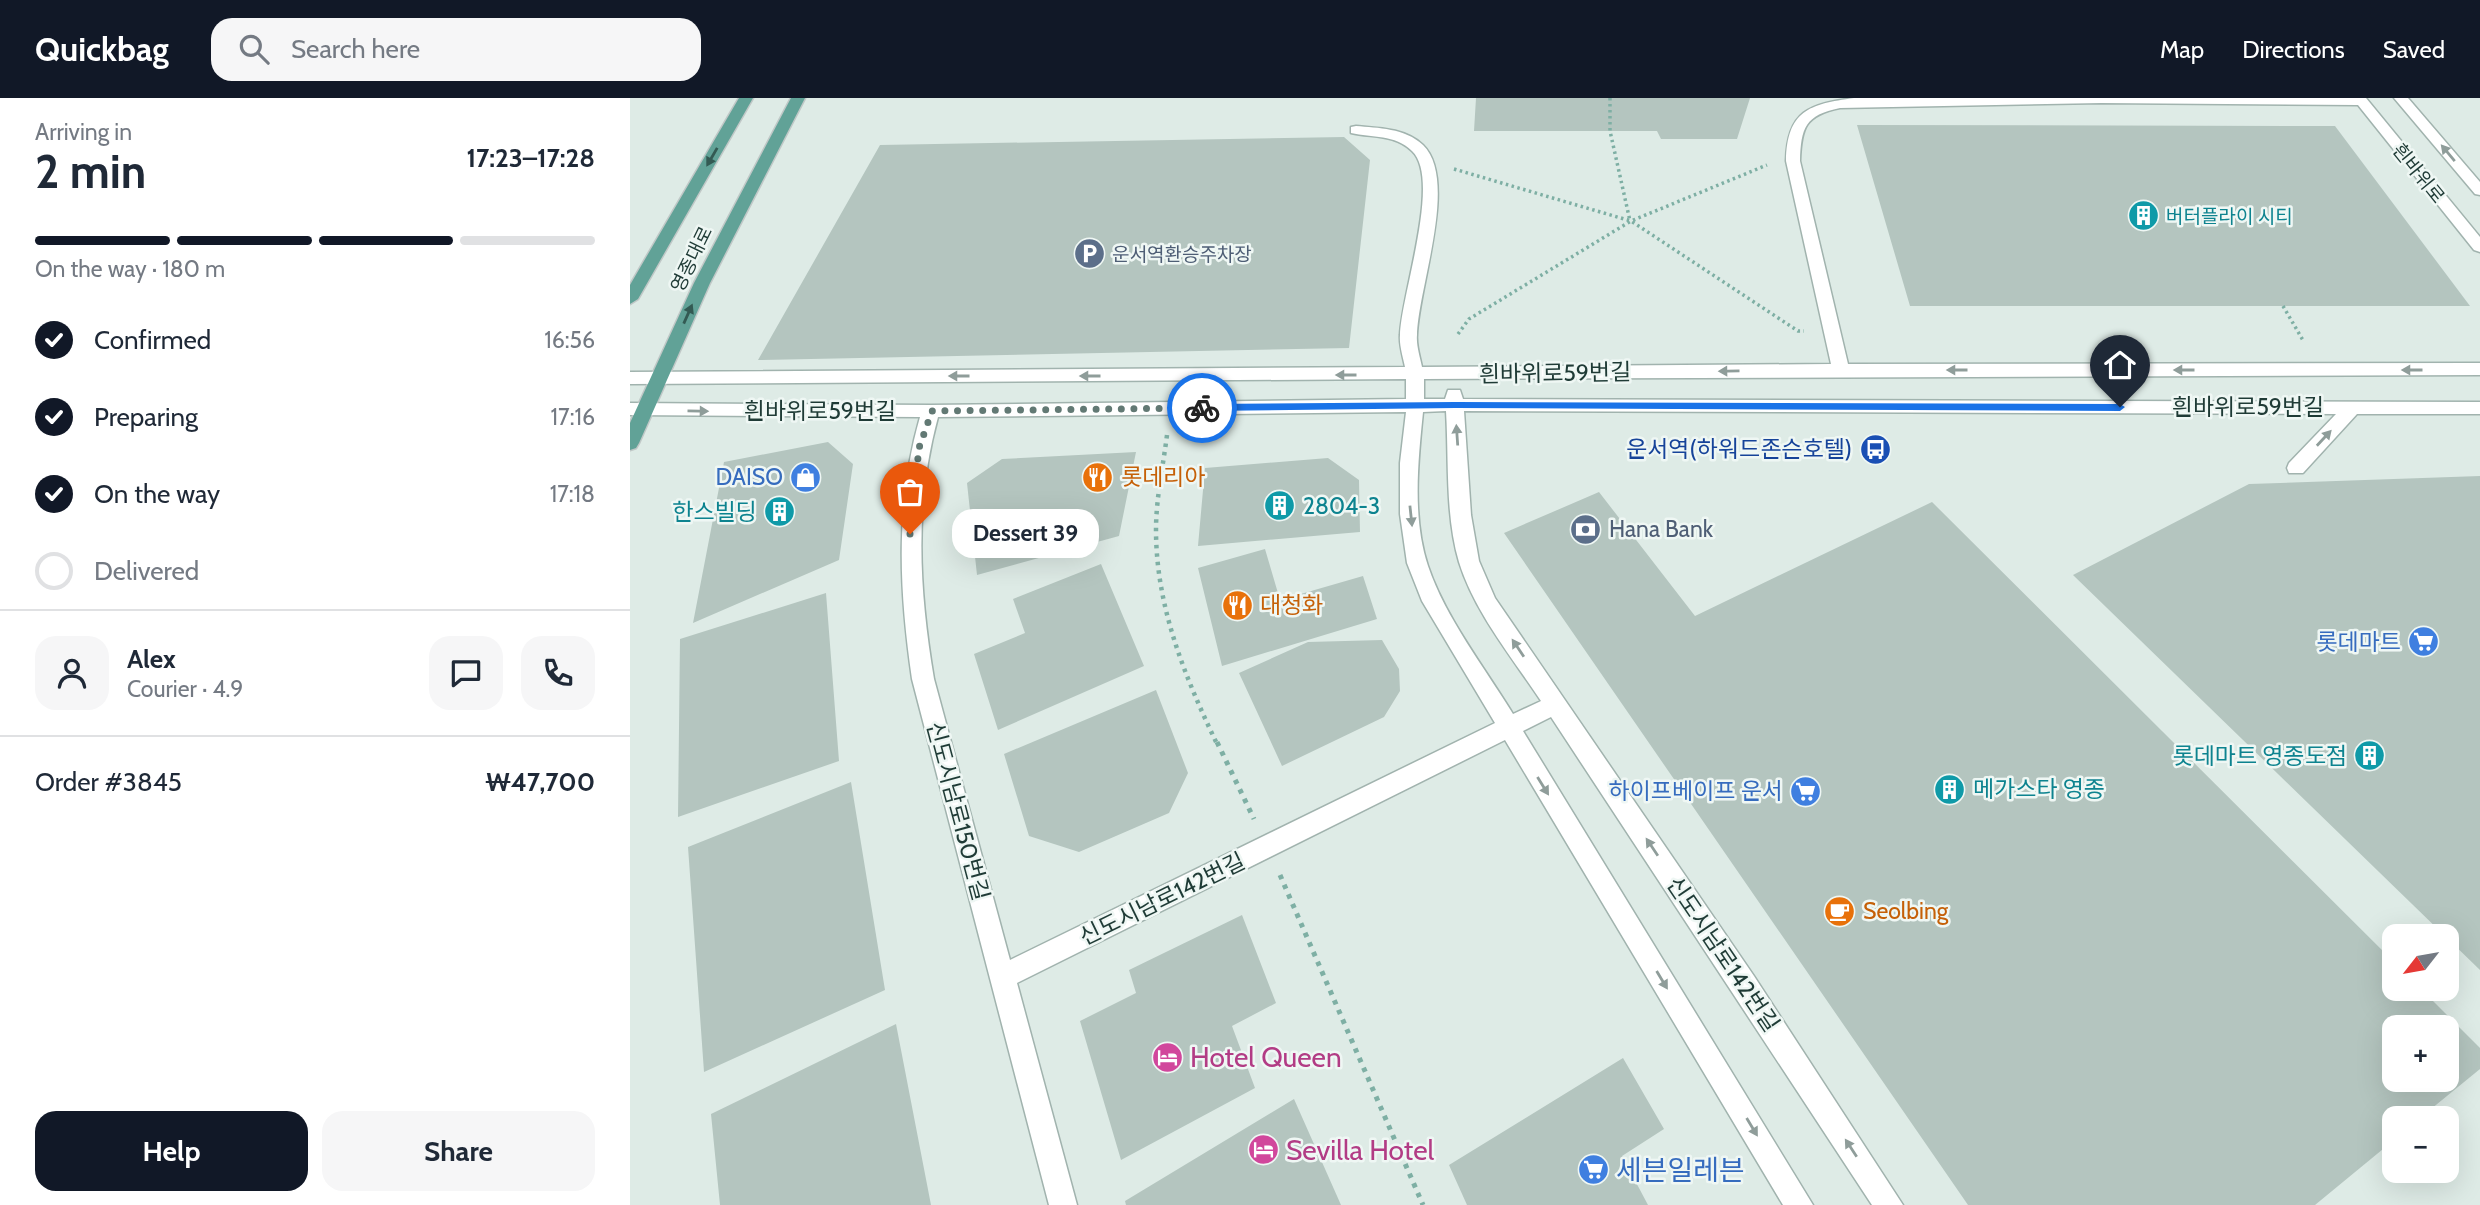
<!DOCTYPE html>
<html lang="en">
<head>
<meta charset="utf-8">
<style>
	:root { --surface:#fff; --page:#f6f6f7; --text:#1f2937; --muted:#747a83; --line:#e0e1e3; --accent:#111827 }
	body { margin:0; font-family:Cabin,"Noto Sans KR",sans-serif; background:var(--page); color:var(--text); height:100vh; display:flex; flex-direction:column; font-size:26px; white-space:nowrap }
	* { box-sizing:border-box; margin:0 }
	p { font-size:23px; color:var(--muted) }
	.icon { flex:none; width:38px; height:38px; fill:none; stroke:currentColor; stroke-width:2; stroke-linecap:round; stroke-linejoin:round }
	.map { position:relative; flex:1; overflow:hidden }
	.details { display:flex; flex-direction:column; background:var(--surface); width:630px }
	.details>* { flex:none }
	.needle { width:46px; rotate:239deg }
	.controls { position:absolute; left:1752px; top:826px; display:grid; gap:14px }
	.controls a { display:grid; place-items:center; width:77px; height:77px; border-radius:14px; background:var(--surface); box-shadow:0 7px 28px #0002; font-size:35px }
	.pin { position:absolute; display:grid; place-items:center; width:60px; height:60px; color:#fff; margin:-72px -30px; border-radius:50% 50% 50% 0; rotate:-45deg; box-shadow:0 0 7px #0007 }
	.pin .icon { rotate:45deg }
	.courier { position:absolute; display:grid; place-items:center; width:70px; height:70px; margin:-35px; border:5px solid #1a73e8; border-radius:50%; background:#fff; color:#222; box-shadow:0 2px 9px #0007 }
	.bubble { position:absolute; height:49px; border-radius:21px; background:var(--surface); box-shadow:0 7px 28px #0002; font-size:23px; font-weight:700; line-height:49px; text-align:center }
	.summary em { font-style:normal; font-weight:700 }
	.summary div { display:flex; flex-direction:column-reverse }
	.summary { display:flex; align-items:center; justify-content:space-between; height:119px; padding:0 35px }
	h1 { font-size:46px; font-weight:700; line-height:52px }
	.bar { display:grid; grid-template-columns:repeat(4,1fr); gap:10px 7px; align-content:center; height:84px; padding:0 35px }
	.bar i { height:9px; border-radius:5px; background:var(--line) }
	.bar .current { background:var(--accent) }
	.bar p { grid-column:span 4 }
	.line { display:flex; align-items:center; gap:18px; padding:0 35px; border-top:2px solid var(--line) }
	.line div { flex:1 }
	.round { display:grid; place-items:center; flex:none; width:74px; height:74px; border-radius:21px; background:var(--page) }
	ol { padding:0 35px; list-style:none }
	li { display:flex; align-items:center; gap:21px; height:77px }
	li p { margin-inline-start:auto }
	li .icon { padding:7px; border-radius:50%; background:var(--accent); color:#fff; stroke-width:4 }
	li:last-child { color:var(--muted) }
	li i { width:38px; height:38px; border:4px solid var(--line); border-radius:50% }
	.primary-button { display:flex; gap:14px; margin-top:auto; padding:14px 35px }
	.primary-button a { flex:1; height:80px; border-radius:21px; background:var(--accent); color:#fff; font-size:28px; font-weight:700; line-height:80px; text-align:center }
	.primary-button a+a { background:var(--page); color:var(--text) }
	header { display:flex; align-items:center; gap:42px; box-sizing:border-box; height:98px; padding:0 35px; background:var(--accent); color:#fff }
	header strong { font-size:33px }
	nav { display:flex; gap:38px; margin-inline-start:auto; font-size:24px }
	.search { width:490px; height:63px; background:var(--page); display:flex; align-items:center; gap:18px; box-sizing:border-box; padding:0 24px; border-radius:21px; color:var(--muted); font-size:26px }
	main { display:flex; flex:1; min-height:0 }
	.map>svg:first-child { display:block }
	.building { fill:#b4c5bf; fill-rule:evenodd }
	.lines { fill:none; stroke-linecap:round; stroke-linejoin:round }
	.minor-casing { stroke:#a1b3ae; stroke-width:3 }
	.major-casing { stroke:#c0c8c7; stroke-width:3 }
	.path-far2 { stroke:#7eafa4; stroke-width:3.5; stroke-dasharray:2.5 3.5; stroke-linecap:butt }
	.path-far1 { stroke:#7eafa4; stroke-width:4.5; stroke-dasharray:3.5 5; stroke-linecap:butt }
	.path { stroke:#7eafa4; stroke-width:5; stroke-dasharray:4.5 6; stroke-linecap:butt }
	.minor { fill:#fff; fill-rule:evenodd }
	.major { fill:#61a297; fill-rule:evenodd }
	.oneway { fill:#8f9d9a }
	.oneway2 { fill:#335a53 }
	.route { fill:#1a73e8 }
	.done { stroke:#627974; stroke-width:7; stroke-dasharray:0 12.6 }
	.labels { text-anchor:middle; stroke-width:5; stroke-linejoin:round; paint-order:stroke }
	.far-street-label { font-size:19px; fill:#1f3b36; stroke:#eff7f4 }
	.far-culture-label { font-size:19px; fill:#0d838f; stroke:#eff7f4; text-anchor:start }
	.far-service-label { font-size:19px; fill:#4e5e75; stroke:#eff7f4; text-anchor:start }
	.street-label { font-size:23px; fill:#1f3b36; stroke:#eff7f4 }
	.transit-label { font-size:23px; fill:#164399; stroke:#eff7f4; text-anchor:end }
	.shop-label { font-size:23px; fill:#366cbe; stroke:#eff7f4; text-anchor:end }
	.food-label { font-size:23px; fill:#c56008; stroke:#eff7f4; text-anchor:start }
	.culture-label { font-size:23px; fill:#0d838f; stroke:#eff7f4; text-anchor:start }
	.service-label { font-size:23px; fill:#4e5e75; stroke:#eff7f4; text-anchor:start }
	.near-hotel-label { font-size:28px; fill:#b23c85; stroke:#eff7f4; text-anchor:start }
	.near-shop-label { font-size:28px; fill:#366cbe; stroke:#eff7f4; text-anchor:start }
</style>
</head>
<body>
<header>
<strong>Quickbag</strong>
<div class="search"><svg class="icon" aria-label="search" viewBox="0 0 24 24"><circle cx="10" cy="10" r="6"/><path d="M15 15l6 6"/></svg>Search here</div>
<nav><a>Map</a><a>Directions</a><a>Saved</a></nav>
</header>
<main>
<section class="details">
<div class="summary"><div><h1>2 min</h1><p>Arriving in</p></div><em>17:23–17:28</em></div>
<div class="bar"><i class="current"></i><i class="current"></i><i class="current"></i><i></i><p>On the way · 180 m</p></div>
<ol>
<li><svg class="icon" aria-label="check" viewBox="0 0 24 24"><path d="M5 12l5 5 9-10"/></svg>Confirmed<p>16:56</p></li>
<li><svg class="icon" aria-label="check" viewBox="0 0 24 24"><path d="M5 12l5 5 9-10"/></svg>Preparing<p>17:16</p></li>
<li><svg class="icon" aria-label="check" viewBox="0 0 24 24"><path d="M5 12l5 5 9-10"/></svg>On the way<p>17:18</p></li>
<li><i></i>Delivered</li>
</ol>
<div class="line" style="height:126px"><a class="round"><svg class="icon" aria-label="person" viewBox="0 0 24 24"><circle cx="12" cy="8" r="4"/><path d="M4 21q1-7 8-7t8 7"/></svg></a><div><b>Alex</b><p>Courier · 4.9</p></div><a class="round"><svg class="icon" aria-label="chat" viewBox="0 0 24 24"><path d="M4 5h16v11H9l-5 4z"/></svg></a><a class="round"><svg class="icon" aria-label="phone" viewBox="0 0 24 24"><path d="M5 4h4l2 5-3 2q2 4 5 5l2-3 5 2v4C11 20 4 13 5 4z"/></svg></a></div>
<div class="line" style="height:91px"><div>Order #3845</div><b>₩47,700</b></div>
<div class="primary-button"><a>Help</a><a>Share</a></div>
</section>
<div class="map">
<svg width="1850" height="1107" viewBox="0 0 1850 1107">
	<rect width="100%" height="100%" fill="#deebe6"/>
	<!-- building -->
	<path class="building" d="M846 0H1120L1107 41H1031L1027 33H844Z
		M1227 27 1705 28 1840 208H1280Z
		M714 39 740 62 719 250 128 262 250 47Z
		M198 344 223 366 209 462 63 525 94 364Z
		M506 354 489 438 347 477 337 385 372 361Z
		M698 360 729 382 730 434 568 448 575 370Z
		M1850 378V872L1443 477 1619 386Z
		M969 394 1065 518 1302 404 1764 864V891H1791L1850 950V971L1790 1020H1764V1042L1685 1107H1338L874 435ZM1764 929H1816V982H1764Z
		M635 451 650 502 733 478 747 521 592 568 568 470Z
		M471 466 514 568 368 632 344 556 395 535 383 501Z
		M196 495 209 663 48 719 50 541Z
		M752 542 769 571 770 593 754 619 652 668 609 575 678 544Z
		M526 592 558 675 539 715 449 754 399 738 374 656Z
		M221 684 255 892 74 974 58 749Z
		M612 817 646 905 602 928 625 990 491 1062 450 923 506 895 499 872Z
		M266 926 301 1107H90L81 1016Z
		M993 960 1034 1031 992 1058 1018 1107H837L819 1067Z
		M664 1001 711 1107H496L495 1103Z"/>
	<g class="lines">
		<defs>
			<path id="minor" d="M1224 0H1736L1850 139V154L1844 152 1728 7 1472 5 1210 10C1175 17 1171 30 1170 63L1218 266 1850 265V277L794 281V301H815L818 292H830L833 301 1850 304V316H1727L1673 375H1659L1657 370 1659 365 1706 316 834 313 841 417 849 463 865 500 1124 878 1273 1107H1242L921 619 893 633 1183 1107H1153L875 642 387 885 447 1107H419L282 581C269 492 265 406 290 319L0 317V305L301 307 776 301V281L0 286V274L775 269C773 259 769 247 770 237 771 197 812 81 782 53 765 36 742 40 721 35V29L726 28C748 30 775 30 793 47 829 82 788 190 787 237 786 247 790 259 792 269L1201 266 1156 63C1157 13 1179 6 1224 0ZM816 313C819 362 815 417 829 464 845 515 882 559 911 603L883 616C855 570 815 519 798 468 782 420 788 363 793 314ZM776 314 770 365V416L777 465 792 503 865 625 380 862 304 581C289 492 284 407 308 319Z
				M1764 0H1778L1850 84V97L1845 96Z"/>
			<path id="major" d="M109 0H123L8 201 0 206V187Z
				M161 0H175L80 185 9 345 6 350 0 352V325L64 185Z"/>
		</defs>
		<!-- minor casing -->
		<use href="#minor" class="minor-casing"/>
		<!-- major casing -->
		<use href="#major" class="major-casing"/>
		<!-- path-far2 -->
		<path class="path-far2" d="M980 0V33L1000 123
			M824 71 1001 123 1168 233H1174
			M1653 208 1674 244
			M828 236 839 221 1001 123 1137 67"/>
		<!-- path-far1 -->
		<path class="path-far1" d="M537 337C533 369 526 400 526 432 526 509 555 579 587 646"/>
		<!-- path -->
		<path class="path" d="M587 644 624 721
			M650 777 793 1107"/>
		<!-- minor -->
		<use href="#minor" class="minor"/>
		<!-- major -->
		<use href="#major" class="major"/>
	</g>
	<!-- one-way arrows -->
	<defs><path id="oneway-solid" d="M-6-.8H1V-3.2L6.5 0L1 3.2V.8H-6Z" transform="scale(1.75)"/></defs>
	<g class="oneway">
		<use href="#oneway-solid" transform="translate(1818 55) rotate(-130)"/>
		<use href="#oneway-solid" transform="translate(1327 272) rotate(180)"/>
		<use href="#oneway-solid" transform="translate(1554 272) rotate(180)"/>
		<use href="#oneway-solid" transform="translate(1782 272) rotate(180)"/>
		<use href="#oneway-solid" transform="translate(1099 273) rotate(179)"/>
		<use href="#oneway-solid" transform="translate(716 277) rotate(180)"/>
		<use href="#oneway-solid" transform="translate(329 278) rotate(180)"/>
		<use href="#oneway-solid" transform="translate(460 278) rotate(180)"/>
		<use href="#oneway-solid" transform="translate(68 313) rotate(1)"/>
		<use href="#oneway-solid" transform="translate(827 337) rotate(-94)"/>
		<use href="#oneway-solid" transform="translate(1694 340) rotate(-47)"/>
		<use href="#oneway-solid" transform="translate(781 418) rotate(84)"/>
		<use href="#oneway-solid" transform="translate(888 550) rotate(-124)"/>
		<use href="#oneway-solid" transform="translate(913 688) rotate(58)"/>
		<use href="#oneway-solid" transform="translate(1022 749) rotate(-124)"/>
		<use href="#oneway-solid" transform="translate(1032 882) rotate(59)"/>
		<use href="#oneway-solid" transform="translate(1122 1029) rotate(59)"/>
		<use href="#oneway-solid" transform="translate(1221 1050) rotate(-123)"/>
	</g>
	<g class="oneway2">
		<use href="#oneway-solid" transform="translate(82 59) rotate(120)"/>
		<use href="#oneway-solid" transform="translate(58 216) rotate(-66)"/>
	</g>
	<!-- route -->
	<path class="route" d="M825 304 1490 306 1495 309 1490 313 825 310 572 313 567 310 572 306Z"/>
	<g class="lines">
		<!-- done -->
		<path class="done" d="M280 436 289 350 302 313 572 310"/>
	</g>
	<!-- icons -->
	<defs>
		<symbol id="building-disc" viewBox="-11 -11 22 22"><circle r="9.5" fill="#0f9aa8" stroke="#eff7f4"/><path d="M-4-6H4V6H1V3H-1V6H-4ZM-2.5-4.3h1.7v1.8h-1.7ZM.8-4.3h1.7v1.8H.8ZM-2.5-1h1.7V.8h-1.7ZM.8-1h1.7V.8H.8Z" fill="#fff"/></symbol>
		<symbol id="parking-disc" viewBox="-11 -11 22 22"><circle r="9.5" fill="#5c6f8a" stroke="#eff7f4"/><path d="M-3.5-5.5H1a3.5 3.5 0 0 1 0 7H-1V5.5H-3.5ZM-1-3.4V-.6H.8a1.4 1.4 0 0 0 0-2.8Z" fill="#fff"/></symbol>
		<symbol id="bus-disc" viewBox="-11 -11 22 22"><circle r="9.5" fill="#1a4fb4" stroke="#eff7f4"/><path d="M-5-6H5V4H4V6H2V4H-2V6H-4V4H-5ZM-3.5-4V0h7V-4ZM-3.5 1.2v1.5H-2V1.2ZM2 1.2v1.5H3.5V1.2Z" fill="#fff"/></symbol>
		<symbol id="shop-disc" viewBox="-11 -11 22 22"><circle r="9.5" fill="#3f7fe0" stroke="#eff7f4"/><path d="M-5-2.5h2.3a2.7 3.5 0 0 1 5.4 0H5L5.5 6h-11ZM-1.5-2.5h3a1.5 2.3 0 0 0-3 0Z" fill="#fff"/></symbol>
		<symbol id="restaurant-disc" viewBox="-11 -11 22 22"><circle r="9.5" fill="#e8710a" stroke="#eff7f4"/><path d="M-5-6h1v4h1v-4h1v4h1v-4h1v5L-1.5 .5V6h-2V.5L-5-1ZM5-6V6H3V1.5H1.5Q1.5-4 5-6Z" fill="#fff"/></symbol>
		<symbol id="bank-disc" viewBox="-11 -11 22 22"><circle r="9.5" fill="#5c6f8a" stroke="#eff7f4"/><path d="M-6-4H6V4H-6ZM0-2.3a2.3 2.3 0 1 0 0 4.6a2.3 2.3 0 1 0 0-4.6Z" fill="#fff"/></symbol>
		<symbol id="supermarket-disc" viewBox="-11 -11 22 22"><circle r="9.5" fill="#3f7fe0" stroke="#eff7f4"/><path d="M-6-5.5h2.5l.6 2H6L4.5 2H-2.5L-4.4-4H-6ZM-1.5 3.2a1.3 1.3 0 1 0 .1 0ZM3 3.2a1.3 1.3 0 1 0 .1 0Z" fill="#fff"/></symbol>
		<symbol id="cafe-disc" viewBox="-11 -11 22 22"><circle r="9.5" fill="#e8710a" stroke="#eff7f4"/><path d="M-5.5-4.5H6V0H3Q3 3.5 0 3.5H-2.5Q-5.5 3.5-5.5 0ZM3-3.2v2h1.7v-2ZM-6 4.5H4V6H-6Z" fill="#fff"/></symbol>
		<symbol id="hotel-disc" viewBox="-11 -11 22 22"><circle r="9.5" fill="#d1479c" stroke="#eff7f4"/><path d="M-6-4.5h1.5V1H6V5H4.5V3h-9V5H-6ZM-4 0a1.8 1.8 0 1 1 3.6 0ZM.5 0V-2.5h3Q6-2.5 6 0Z" fill="#fff"/></symbol>
	</defs>
	<g fill-rule="evenodd">
		<use href="#building-disc" x="1496" y="100" width="35" height="35"/>
		<use href="#parking-disc" x="442" y="138" width="35" height="35"/>
		<use href="#bus-disc" x="1228" y="334" width="35" height="35"/>
		<use href="#shop-disc" x="158" y="362" width="35" height="35"/>
		<use href="#restaurant-disc" x="450" y="362" width="35" height="35"/>
		<use href="#building-disc" x="632" y="390" width="35" height="35"/>
		<use href="#building-disc" x="132" y="396" width="35" height="35"/>
		<use href="#bank-disc" x="938" y="414" width="35" height="35"/>
		<use href="#restaurant-disc" x="590" y="490" width="35" height="35"/>
		<use href="#supermarket-disc" x="1776" y="526" width="35" height="35"/>
		<use href="#building-disc" x="1722" y="640" width="35" height="35"/>
		<use href="#building-disc" x="1302" y="674" width="35" height="35"/>
		<use href="#supermarket-disc" x="1158" y="676" width="35" height="35"/>
		<use href="#cafe-disc" x="1192" y="796" width="35" height="35"/>
		<use href="#hotel-disc" x="520" y="942" width="35" height="35"/>
		<use href="#hotel-disc" x="616" y="1034" width="35" height="35"/>
		<use href="#supermarket-disc" x="946" y="1054" width="35" height="35"/>
	</g>
	<g class="labels">
		<!-- far-street labels -->
		<g class="far-street-label">
			<text transform="translate(1789 75) rotate(51)" y="7">흰바위로</text>
			<text transform="translate(61 161) rotate(-64)" y="7">영종대로</text>
		</g>
		<!-- far-culture labels -->
		<g class="far-culture-label">
			<text x="1536" y="125">버터플라이 시티</text>
		</g>
		<!-- far-service labels -->
		<g class="far-service-label">
			<text x="482" y="163">운서역환승주차장</text>
		</g>
		<!-- street labels -->
		<g class="street-label">
			<text transform="translate(925 275) rotate(-1)" y="8">흰바위로59번길</text>
			<text x="1618" y="317">흰바위로59번길</text>
			<text x="190" y="321">흰바위로59번길</text>
			<text transform="translate(328 713) rotate(75)" y="8">신도시남로150번길</text>
			<text transform="translate(532 801) rotate(-26)" y="8">신도시남로142번길</text>
			<text transform="translate(1093 856) rotate(56)" y="8">신도시남로142번길</text>
		</g>
		<!-- transit labels -->
		<g class="transit-label">
			<text x="1222" y="359">운서역(하워드존슨호텔)</text>
		</g>
		<!-- shop labels -->
		<g class="shop-label">
			<text x="153" y="387">DAISO</text>
			<text x="1771" y="552">롯데마트</text>
			<text x="1153" y="701">하이프베이프 운서</text>
		</g>
		<!-- food labels -->
		<g class="food-label">
			<text x="491" y="387">롯데리아</text>
			<text x="630" y="515">대청화</text>
			<text x="1233" y="821">Seolbing</text>
		</g>
		<!-- culture labels -->
		<g class="culture-label">
			<text x="673" y="416">2804-3</text>
			<text x="127" y="422" text-anchor="end">한스빌딩</text>
			<text x="1717" y="666" text-anchor="end">롯데마트 영종도점</text>
			<text x="1343" y="699">메가스타 영종</text>
		</g>
		<!-- service labels -->
		<g class="service-label">
			<text x="979" y="439">Hana Bank</text>
		</g>
		<!-- near-hotel labels -->
		<g class="near-hotel-label">
			<text x="560" y="969">Hotel Queen</text>
			<text x="656" y="1062">Sevilla Hotel</text>
		</g>
		<!-- near-shop labels -->
		<g class="near-shop-label">
			<text x="986" y="1082">세븐일레븐</text>
		</g>
	</g>
</svg>
<div class="controls">
<a><svg class="needle" viewBox="-14 -14 28 28"><path d="M0-13l5 13h-10z" fill="#e53935"/><path d="M0 13l5-13h-10z" fill="#747a83"/></svg></a>
<a>+</a>
<a>−</a>
</div>
<div class="pin" style="left:280px;top:436px;background:#ea580c"><svg class="icon" aria-label="bag" viewBox="0 0 24 24"><path d="M5 8h14l-1 12H6zM9 8a3 3 0 0 1 6 0"/></svg></div>
<div class="pin" style="left:1490px;top:309px;background:#1f2937"><svg class="icon" aria-label="home" viewBox="0 0 24 24"><path d="M3 11l9-7 9 7M6 9v11h12V9"/></svg></div>
<div class="courier" style="left:572px;top:310px"><svg class="icon" aria-label="bike" viewBox="0 0 24 24"><circle cx="6" cy="16" r="4"/><circle cx="18" cy="16" r="4"/><path d="M6 16l4-8h5l3 8M10 8l3 8H6M13 5h3"/></svg></div>
<div class="bubble" style="left:322px;top:411px;width:147px">Dessert 39</div>
</div>
</main>
</body>
</html>
